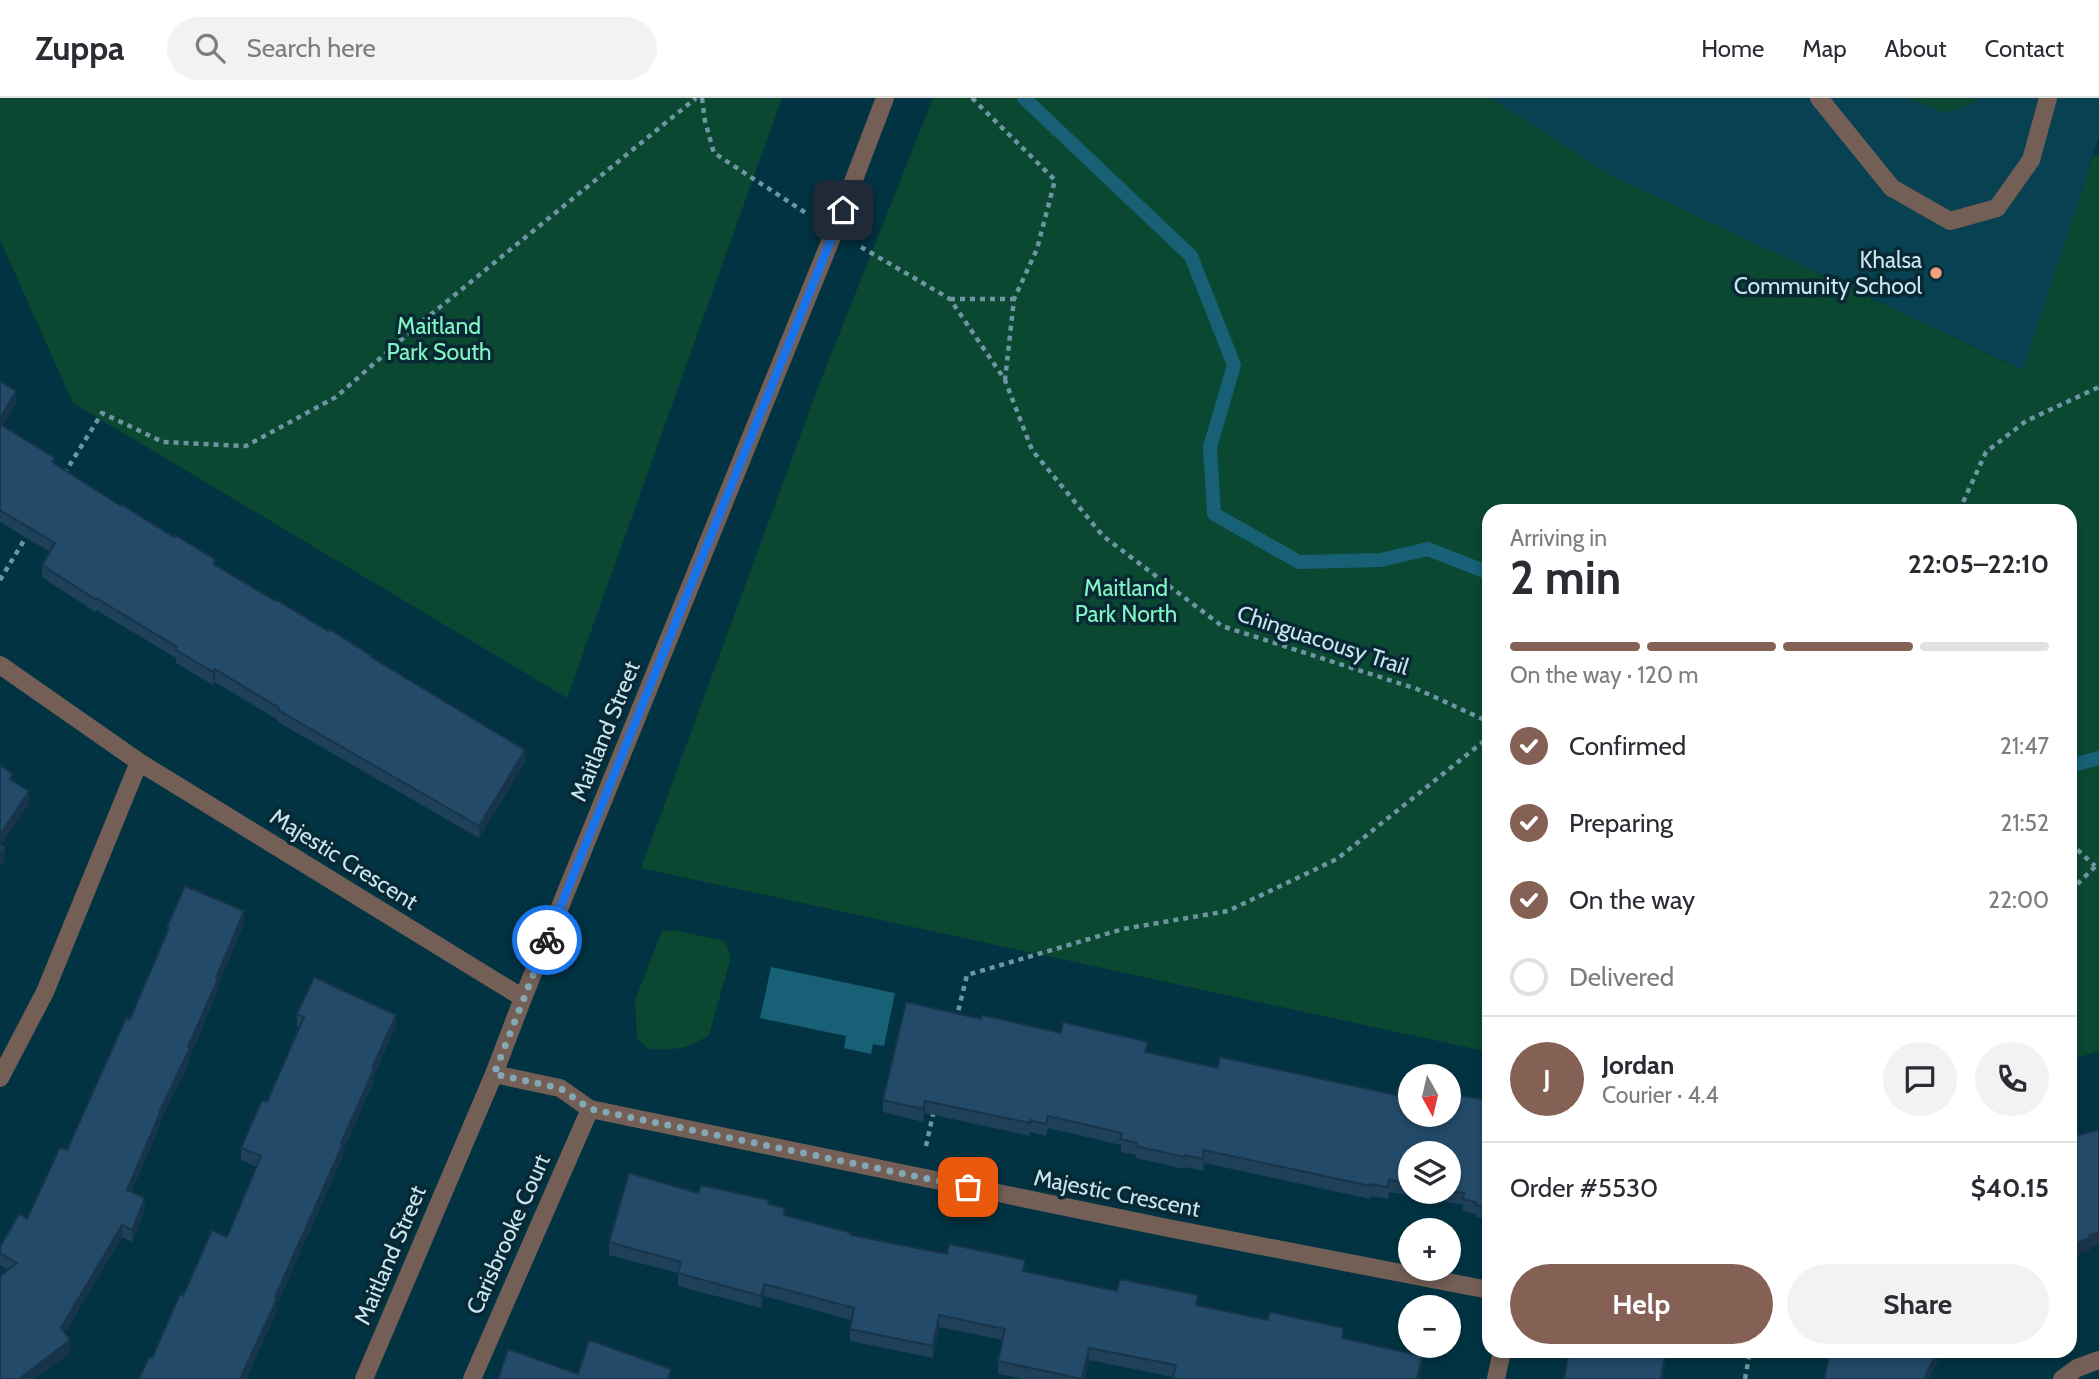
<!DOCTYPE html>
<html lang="en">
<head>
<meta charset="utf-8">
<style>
	:root { --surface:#fff; --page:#f2f2f3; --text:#2b2b33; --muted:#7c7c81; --line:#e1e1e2; --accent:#856055 }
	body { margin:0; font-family:Cabin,sans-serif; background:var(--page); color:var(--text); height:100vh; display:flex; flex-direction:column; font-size:26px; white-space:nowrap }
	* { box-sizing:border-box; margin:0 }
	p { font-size:23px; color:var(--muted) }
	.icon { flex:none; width:38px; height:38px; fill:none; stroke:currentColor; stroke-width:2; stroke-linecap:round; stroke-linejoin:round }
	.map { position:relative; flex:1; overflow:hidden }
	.drawer { position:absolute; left:1482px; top:406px; width:595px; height:854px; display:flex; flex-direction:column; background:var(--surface); border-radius:21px; box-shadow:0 4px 10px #0003 }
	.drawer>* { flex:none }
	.needle { width:46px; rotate:172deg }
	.tools { position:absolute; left:1398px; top:966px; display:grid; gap:14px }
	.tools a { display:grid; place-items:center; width:63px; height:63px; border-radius:50%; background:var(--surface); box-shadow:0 4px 10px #0003; font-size:35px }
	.pin { position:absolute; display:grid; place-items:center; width:60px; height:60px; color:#fff; margin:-30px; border-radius:14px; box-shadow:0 4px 10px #0006 }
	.courier { position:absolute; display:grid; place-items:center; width:70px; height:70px; margin:-35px; border:5px solid #1a73e8; border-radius:50%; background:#fff; color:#222; box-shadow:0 2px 9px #0007 }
	.headline em { font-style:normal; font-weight:700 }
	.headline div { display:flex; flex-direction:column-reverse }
	.headline { display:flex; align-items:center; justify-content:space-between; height:119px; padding:0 28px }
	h1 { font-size:46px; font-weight:700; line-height:52px }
	.bar { display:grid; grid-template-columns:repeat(4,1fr); gap:10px 7px; align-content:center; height:84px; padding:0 28px }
	.bar i { height:9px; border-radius:5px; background:var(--line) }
	.bar .on { background:var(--accent) }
	.bar p { grid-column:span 4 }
	.line { display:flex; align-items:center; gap:18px; padding:0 28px; border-top:2px solid var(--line) }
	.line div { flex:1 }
	.round { display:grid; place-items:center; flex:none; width:74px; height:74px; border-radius:37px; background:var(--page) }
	ol { padding:0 28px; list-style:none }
	li { display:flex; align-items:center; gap:21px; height:77px }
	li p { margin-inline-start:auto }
	li .icon { padding:7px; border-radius:50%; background:var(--accent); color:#fff; stroke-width:4 }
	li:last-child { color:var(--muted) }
	li i { width:38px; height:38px; border:4px solid var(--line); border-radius:50% }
	.cta { display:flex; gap:14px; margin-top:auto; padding:14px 28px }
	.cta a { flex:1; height:80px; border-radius:42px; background:var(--accent); color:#fff; font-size:28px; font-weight:700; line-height:80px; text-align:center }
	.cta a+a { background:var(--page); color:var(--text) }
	header { display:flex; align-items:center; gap:42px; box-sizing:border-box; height:98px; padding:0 35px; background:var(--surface); border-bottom:2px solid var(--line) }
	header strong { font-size:33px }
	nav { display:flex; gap:38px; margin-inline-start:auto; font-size:24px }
	.search { width:490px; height:63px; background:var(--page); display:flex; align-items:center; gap:18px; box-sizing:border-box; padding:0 24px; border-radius:38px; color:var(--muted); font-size:26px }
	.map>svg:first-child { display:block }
	.built { fill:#084152 }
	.green { fill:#0a4832 }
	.water { fill:#176076 }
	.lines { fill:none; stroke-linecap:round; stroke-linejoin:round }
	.stream { stroke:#176076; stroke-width:14 }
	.path { stroke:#6f95a2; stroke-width:4.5; stroke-dasharray:5 5; stroke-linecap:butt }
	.service { stroke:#745f56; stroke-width:18 }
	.minor { stroke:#745f56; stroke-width:18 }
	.wall { fill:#1e405a; fill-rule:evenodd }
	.shaded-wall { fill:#18344a }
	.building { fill:#234b69; stroke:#18344a; stroke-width:2 }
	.done { stroke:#83a7b3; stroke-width:7; stroke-dasharray:0 12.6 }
	.route { stroke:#1a73e8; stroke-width:9 }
	.poi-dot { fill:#f2a07e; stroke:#082833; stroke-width:2.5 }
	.labels { text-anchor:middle; stroke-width:7; stroke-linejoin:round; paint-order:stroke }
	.poi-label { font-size:23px; fill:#c8e5f0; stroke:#082833; text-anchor:end }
	.park-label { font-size:23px; fill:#83f4c3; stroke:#082833 }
	.street-label { font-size:23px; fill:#c8e5f0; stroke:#082833 }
</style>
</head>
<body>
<header>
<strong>Zuppa</strong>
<div class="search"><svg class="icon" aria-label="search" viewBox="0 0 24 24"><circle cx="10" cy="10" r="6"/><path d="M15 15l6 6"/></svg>Search here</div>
<nav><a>Home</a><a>Map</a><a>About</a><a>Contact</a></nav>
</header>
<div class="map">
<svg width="2099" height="1281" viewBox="0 0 2099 1281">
	<rect width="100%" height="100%" fill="#023342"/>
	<!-- built -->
	<path class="built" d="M1491 0H2099V39L2024 272 1610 77Z"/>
	<!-- green -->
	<path class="green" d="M0 0H782L567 600 73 305 0 142Z
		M933 0H1491L1610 77 2023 272 2094 56 2099 58V953L2070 962V413H1489V954L641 770 819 287Z
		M1904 0H1976L1974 5 1946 15Z
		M674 832 725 843 731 859 709 937C686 952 675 952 648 951L637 940 635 902 662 833Z"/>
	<!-- water -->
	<path class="water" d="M771 869 895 895 884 948 873 946 871 956 844 950 846 938 760 920Z"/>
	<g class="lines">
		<!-- stream -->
		<path class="stream" d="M1024 0 1191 158 1234 267 1210 349 1214 416 1299 464 1381 462 1428 451 1489 475
			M2070 668 2099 660"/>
		<!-- path -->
		<path class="path" d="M702 0 705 23 714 55 809 117
			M972 0 1055 82 1037 151 1014 201 1005 282
			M861 149 950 201 1005 282 1032 352 1103 438 1222 528 1417 591 1489 624
			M950 201H1014
			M64 376 102 315 163 344 246 348 336 299 418 227 696 0
			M1959 413 1986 354 2026 323 2099 289
			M0 482 29 434
			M2070 745 2095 768
			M2070 793 2099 765
			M956 922 967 877 1123 831 1228 813 1337 761 1489 639
			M926 1048 934 1012
			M1745 1281 1750 1253"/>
		<!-- service -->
		<path class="service" d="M1819 0 1892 90 1950 123 1997 110 2031 62 2048 0"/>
		<!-- minor -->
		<path class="minor" d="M0 567 139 664 523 900
			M494 976 560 990 590 1011 1168 1130 1489 1192
			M0 980 45 894 139 664
			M364 1281 494 976 523 900 834 134 885 0
			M472 1281 590 1011
			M1496 1281 1502 1253
			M2062 1281 2077 1270 2099 1262"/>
	</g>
	<!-- wall -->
	<path class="wall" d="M0 283 16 305 3 327 55 366 216 467 372 560 525 664 479 740 278 624V622L215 584 213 587 176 565V560L96 512 95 514 42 479V467L50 454 0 424Z
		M244 826 218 887V893L190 958V962L160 1023V1027L131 1094 145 1112 132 1144 122 1139 65 1235 70 1255 8 1172 0 1167V1149L27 1121 67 1052 130 921 167 834V829Z
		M297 916 396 929 374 977V983L343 1053V1058L277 1207V1213L246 1281H139L152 1260 183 1198 227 1139 257 1069 241 1062V1050L267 1004 300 930 297 928Z
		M981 921 1218 970 1489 1012V1122L1476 1119V1116L1463 1113V1107L1389 1094 1388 1101 1370 1098V1101L1204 1065 1203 1073 1185 1069 1184 1071 1136 1060V1057L1121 1054V1047L1048 1030 1046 1038 1030 1034V1038L925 1015 923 1024 883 1014V1002ZM1410 1055H1449V1094H1410Z
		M698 1095 769 1106 785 1117 852 1137 1117 1193 1198 1207 1344 1241 1422 1270 1173 1279 1089 1262 1085 1281H1024L998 1276V1263L1003 1242 939 1229 933 1260 850 1243V1231L851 1222 764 1198 761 1210 678 1188V1175L609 1157V1144Z"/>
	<!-- shaded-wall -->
	<path class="shaded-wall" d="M16 293V305L0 332V320Z
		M215 571V584L213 587V574Z
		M525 652V664L479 740V728Z
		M29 693V706L0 749V737Z
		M5 749V762L0 769V757Z
		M244 813V826L218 887V893L190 958V962L160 1023V1027L127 1104V1092L159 1014 188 949Z
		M396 917V929L374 977V983L343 1053V1058L277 1207V1213L246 1281H240L341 1045 372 970Z
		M925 1003V1015L923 1024V1011Z
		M1204 1052V1065L1203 1073V1061Z
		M145 1100V1112L132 1144V1132Z
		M122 1127V1139L61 1242V1230Z
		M2099 1135V1147L2090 1149V1153L2070 1159V1147L2089 1137Z
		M764 1186V1198L761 1210V1198Z
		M939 1217V1229L933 1260V1248Z
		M70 1242V1255L35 1281H19Z
		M1089 1250V1262L1085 1281H1082Z
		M1666 1253H1668L1663 1281H1661Z
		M1937 1253H1941V1257L1929 1281H1925L1926 1277Z
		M1422 1258V1270L1419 1281H1417Z"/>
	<!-- building -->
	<path class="building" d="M0 283 16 293 0 320Z
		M0 326 55 360 52 364 121 408 122 407 174 439 175 437 216 462 213 466 276 503 277 502 328 533 329 531 372 558 371 559 525 652 479 728 278 612 279 610 215 571 213 574 176 552 177 549 96 500 95 501 42 467 55 445 0 412Z
		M0 667 13 676 10 681 29 693 0 737Z
		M0 746 5 749 0 757Z
		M185 788 244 813 216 880 218 881 188 949 190 950 159 1014 160 1015 127 1092 145 1100 132 1132 122 1127 61 1230 70 1242 19 1281H0V1178L17 1165 0 1155V1149L19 1116 27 1121 60 1049 67 1052 126 920 130 921 169 830 167 829Z
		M314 879 396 917 372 970 374 971 341 1045 343 1046 275 1199 277 1201 240 1281H139L149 1259 152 1260 180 1196 183 1198 212 1132 227 1139 261 1058 241 1050 262 1002 267 1004 304 919 297 916Z
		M906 904 981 921 982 917 1061 935 1063 924 1148 944 1145 954 1218 970 1220 959 1396 997 1399 985 1410 987V1017H1449V995L1485 1002 1483 1011 1489 1012V1109L1476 1107V1104L1463 1101 1464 1095 1449 1093V1055H1410V1086L1389 1082 1388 1089 1370 1086V1088L1204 1052 1203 1061 1185 1057 1184 1059 1136 1048 1137 1045 1121 1041 1122 1035 1048 1018 1046 1026 1030 1022V1025L925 1003 923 1011 883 1002Z
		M2099 1032V1135L2089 1137 2090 1140 2070 1147V1039Z
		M629 1075 698 1095 701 1087 769 1102 768 1106 785 1110 784 1117 852 1135 851 1137 947 1156 949 1146 1025 1162 1023 1173 1117 1193 1120 1181 1198 1197 1196 1207 1268 1222 1270 1214 1344 1230 1342 1240 1422 1258 1417 1281H1173L1176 1267 1089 1250 1082 1281 998 1263 1005 1231 939 1217 933 1248 850 1231 854 1210 764 1186 761 1198 678 1175 681 1164 609 1144Z
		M589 1242 671 1271 668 1281H498L508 1251 578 1276Z
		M1569 1253H1666L1661 1281H1564Z
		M1830 1253H1937L1926 1277 1925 1281H1824Z"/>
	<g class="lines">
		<!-- done -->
		<path class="done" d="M547 842 494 976 560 990 590 1011 968 1089"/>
		<!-- route -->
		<path class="route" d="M547 842 843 112"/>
	</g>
	<!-- markers -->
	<circle class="poi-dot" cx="1936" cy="175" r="7"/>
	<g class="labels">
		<!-- poi labels -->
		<g class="poi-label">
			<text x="1922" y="170">Khalsa<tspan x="1922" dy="26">Community School</tspan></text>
		</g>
		<!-- park labels -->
		<g class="park-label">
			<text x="439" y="236">Maitland<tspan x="439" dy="26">Park South</tspan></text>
			<text x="1126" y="498">Maitland<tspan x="1126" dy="26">Park North</tspan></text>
		</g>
		<!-- street labels -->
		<g class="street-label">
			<text transform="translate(1323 542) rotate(18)" y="8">Chinguacousy Trail</text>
			<text transform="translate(605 633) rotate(-68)" y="8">Maitland Street</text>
			<text transform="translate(344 761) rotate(32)" y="8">Majestic Crescent</text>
			<text transform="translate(1117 1095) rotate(11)" y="8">Majestic Crescent</text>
			<text transform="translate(508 1136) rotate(-66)" y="8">Carisbrooke Court</text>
			<text transform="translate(390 1157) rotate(-67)" y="8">Maitland Street</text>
		</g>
	</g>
</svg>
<div class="tools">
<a><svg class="needle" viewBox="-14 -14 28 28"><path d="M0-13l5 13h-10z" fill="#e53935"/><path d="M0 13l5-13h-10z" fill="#7c7c81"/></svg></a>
<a><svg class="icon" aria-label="layers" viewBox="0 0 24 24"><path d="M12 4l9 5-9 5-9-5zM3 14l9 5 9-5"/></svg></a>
<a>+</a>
<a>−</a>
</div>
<div class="pin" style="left:968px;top:1089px;background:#ea580c"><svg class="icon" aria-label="bag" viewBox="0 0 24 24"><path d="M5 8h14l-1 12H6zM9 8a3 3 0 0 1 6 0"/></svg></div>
<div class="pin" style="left:843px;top:112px;background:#1f2937"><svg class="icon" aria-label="home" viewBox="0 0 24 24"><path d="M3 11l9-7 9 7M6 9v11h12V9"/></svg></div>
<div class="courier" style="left:547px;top:842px"><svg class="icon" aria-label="bike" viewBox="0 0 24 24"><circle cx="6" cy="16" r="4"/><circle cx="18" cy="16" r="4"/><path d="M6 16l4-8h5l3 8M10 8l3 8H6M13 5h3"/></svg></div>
<section class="drawer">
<div class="headline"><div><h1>2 min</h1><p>Arriving in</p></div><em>22:05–22:10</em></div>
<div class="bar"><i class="on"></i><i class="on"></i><i class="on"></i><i></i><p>On the way · 120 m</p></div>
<ol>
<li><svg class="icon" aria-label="check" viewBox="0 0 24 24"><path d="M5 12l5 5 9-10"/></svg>Confirmed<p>21:47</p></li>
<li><svg class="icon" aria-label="check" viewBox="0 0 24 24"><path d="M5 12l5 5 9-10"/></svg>Preparing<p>21:52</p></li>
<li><svg class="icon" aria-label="check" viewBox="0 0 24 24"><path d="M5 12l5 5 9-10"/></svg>On the way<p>22:00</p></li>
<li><i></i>Delivered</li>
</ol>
<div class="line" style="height:126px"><b class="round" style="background:var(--accent);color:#fff">J</b><div><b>Jordan</b><p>Courier · 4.4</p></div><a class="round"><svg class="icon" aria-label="chat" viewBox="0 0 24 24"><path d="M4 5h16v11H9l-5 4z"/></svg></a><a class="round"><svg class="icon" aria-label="phone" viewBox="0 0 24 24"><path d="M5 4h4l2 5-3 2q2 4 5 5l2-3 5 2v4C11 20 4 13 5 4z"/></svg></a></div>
<div class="line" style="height:91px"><div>Order #5530</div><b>$40.15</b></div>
<div class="cta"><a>Help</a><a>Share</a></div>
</section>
</div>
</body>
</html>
